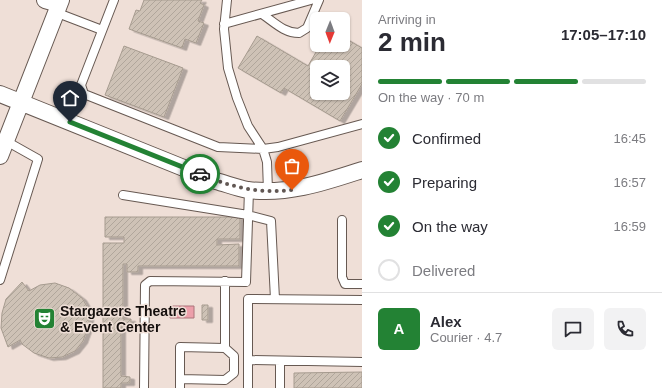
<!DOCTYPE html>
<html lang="en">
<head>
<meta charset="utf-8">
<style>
	:root { --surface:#fff; --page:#f2f2f3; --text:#2b2b33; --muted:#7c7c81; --line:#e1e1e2; --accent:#238234 }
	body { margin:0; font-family:Helvetica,sans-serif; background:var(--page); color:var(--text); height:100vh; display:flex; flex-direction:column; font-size:15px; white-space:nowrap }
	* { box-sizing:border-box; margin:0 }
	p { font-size:13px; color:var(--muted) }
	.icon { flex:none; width:22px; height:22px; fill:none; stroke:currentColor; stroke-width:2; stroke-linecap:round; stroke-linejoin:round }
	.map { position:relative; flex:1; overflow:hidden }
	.details { display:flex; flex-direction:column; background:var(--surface); width:300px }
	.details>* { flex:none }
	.needle { width:26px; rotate:181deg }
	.controls { position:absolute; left:310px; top:12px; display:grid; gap:8px }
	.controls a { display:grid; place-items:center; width:40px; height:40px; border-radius:6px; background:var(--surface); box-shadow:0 1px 3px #0004; font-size:20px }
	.pin { position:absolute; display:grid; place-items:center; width:34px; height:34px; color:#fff; margin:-41px -17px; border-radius:50% 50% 50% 0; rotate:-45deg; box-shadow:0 0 4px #0007 }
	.pin .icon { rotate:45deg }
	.courier { position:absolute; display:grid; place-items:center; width:40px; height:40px; margin:-20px; border:3px solid #238234; border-radius:50%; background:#fff; color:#222; box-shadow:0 1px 5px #0007 }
	.summary em { font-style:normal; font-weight:800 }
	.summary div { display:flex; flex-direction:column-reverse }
	.summary { display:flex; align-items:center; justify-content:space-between; height:68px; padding:0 16px }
	h1 { font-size:26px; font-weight:800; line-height:30px }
	.bar { display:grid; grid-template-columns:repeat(4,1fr); gap:6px 4px; align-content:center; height:48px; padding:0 16px }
	.bar i { height:5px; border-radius:3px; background:var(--line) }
	.bar .on { background:var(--accent) }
	.bar p { grid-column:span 4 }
	.line { display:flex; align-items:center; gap:10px; padding:0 16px; border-top:1px solid var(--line) }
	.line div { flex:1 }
	.round { display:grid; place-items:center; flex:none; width:42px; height:42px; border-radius:6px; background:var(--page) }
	ol { padding:0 16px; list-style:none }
	li { display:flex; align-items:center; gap:12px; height:44px }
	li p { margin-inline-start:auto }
	li .icon { padding:4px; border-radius:50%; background:var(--accent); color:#fff; stroke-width:4 }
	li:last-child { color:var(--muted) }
	li i { width:22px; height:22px; border:2px solid var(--line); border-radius:50% }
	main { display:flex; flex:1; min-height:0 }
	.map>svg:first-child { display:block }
	.water { fill:#ec9faa; stroke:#ab747b }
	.building { fill:url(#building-hatch); stroke:#a69b8f; fill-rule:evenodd; filter:url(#shadow) }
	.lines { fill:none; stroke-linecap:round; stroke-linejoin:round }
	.lane-casing { stroke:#675952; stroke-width:10 }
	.street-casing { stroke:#675952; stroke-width:18 }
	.lane { stroke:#fff; stroke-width:8 }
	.street { stroke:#fff; stroke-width:16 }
	.done { stroke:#615753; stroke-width:4; stroke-dasharray:0 7.2 }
	.route { stroke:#238234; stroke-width:5 }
	.labels { text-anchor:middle; stroke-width:3; stroke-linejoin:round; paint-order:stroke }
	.poi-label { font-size:14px; font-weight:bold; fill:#140e0c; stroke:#efdfd7; text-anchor:start }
</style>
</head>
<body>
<main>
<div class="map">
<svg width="362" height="388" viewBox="0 0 362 388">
	<defs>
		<pattern id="building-hatch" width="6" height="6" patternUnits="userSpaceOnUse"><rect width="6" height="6" fill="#cec2b6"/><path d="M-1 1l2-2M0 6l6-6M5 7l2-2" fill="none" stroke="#b0a69b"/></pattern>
		<filter id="shadow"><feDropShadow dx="4.5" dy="2.5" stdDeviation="0" flood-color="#0004"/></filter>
	</defs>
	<rect width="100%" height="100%" fill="#efdfd7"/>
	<!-- water -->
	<path class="water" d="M170 306H194V318H170Z"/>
	<!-- building -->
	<path class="building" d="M144 0H202L200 3 204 5 198 21 204 23 196 43 185 39 182 48 129 29 136 10 140 11Z
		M257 36 308 66 320 45H343V37L362 48V84L340 121 284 88 281 93 238 68ZM317 67H343V93H317Z
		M124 46 183 68 164 117 105 95Z
		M105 217H240V239H217V245L239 244V266H138V272H127V264H123V319H131V327H121V376L130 377V383H121V388H103V243H124V237H105Z
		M22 282 29 291 40 285 55 283 69 288 82 298 89 310V324L83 341 75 351 62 357 49 358 34 353 22 344 20 340 8 347 1 328 2 313 6 299Z
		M202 305H208V320H202Z
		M362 372V388H294V373Z"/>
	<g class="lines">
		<defs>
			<path id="lane" d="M114 0 81 85 84 94 218 147 263 149 278 147 362 124
				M227 0 224 29 228 68 237 98 248 126 263 149 267 162 268 191
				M55 12 102 30
				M262 14C274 22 284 33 299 33L307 28 319 0
				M224 24 311 0
				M123 195 248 215 271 221 275 299
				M342 220V277L345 284H362
				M0 280 38 159 6 141
				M248 360 362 362
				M280 361V388
				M180 379 225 380 234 373V356L225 348
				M144 388 145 285 150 281 246 282 249 190
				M180 388V347L225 348V281
				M248 388V299L362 300"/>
			<path id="street" d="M45 0 59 4
				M0 94 216 181C227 184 237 188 248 190 288 195 325 182 362 170
				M0 156 61 0"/>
		</defs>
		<!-- lane casing -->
		<use href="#lane" class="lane-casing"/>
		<!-- street casing -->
		<use href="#street" class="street-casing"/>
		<!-- lane -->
		<use href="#lane" class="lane"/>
		<!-- street -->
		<use href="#street" class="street"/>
	</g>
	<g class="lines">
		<!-- done -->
		<path class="done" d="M200 174C231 187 259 194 292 190"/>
		<!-- route -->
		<path class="route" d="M70 122 200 174"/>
	</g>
	<!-- icons -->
	<defs>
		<symbol id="theatre-square" viewBox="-11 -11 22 22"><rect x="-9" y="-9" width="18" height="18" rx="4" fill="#238234" stroke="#efdfd7"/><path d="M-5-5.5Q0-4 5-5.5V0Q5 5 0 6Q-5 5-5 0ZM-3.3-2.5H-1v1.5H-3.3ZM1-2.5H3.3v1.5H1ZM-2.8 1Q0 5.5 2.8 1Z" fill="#fff"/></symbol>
	</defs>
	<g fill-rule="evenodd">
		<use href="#theatre-square" x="32" y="306" width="25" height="25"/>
	</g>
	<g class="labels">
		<!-- poi labels -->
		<g class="poi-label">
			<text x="60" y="316">Stargazers Theatre<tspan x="60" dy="16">&amp; Event Center</tspan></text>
		</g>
	</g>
</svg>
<div class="controls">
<a><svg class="needle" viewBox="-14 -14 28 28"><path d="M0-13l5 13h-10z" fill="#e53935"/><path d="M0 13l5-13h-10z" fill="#7c7c81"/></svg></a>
<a><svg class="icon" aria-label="layers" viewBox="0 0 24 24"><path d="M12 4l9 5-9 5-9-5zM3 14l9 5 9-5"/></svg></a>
</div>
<div class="pin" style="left:292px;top:190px;background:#ea580c"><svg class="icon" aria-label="bag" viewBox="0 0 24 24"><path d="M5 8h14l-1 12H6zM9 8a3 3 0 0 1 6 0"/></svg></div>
<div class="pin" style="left:70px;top:122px;background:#1f2937"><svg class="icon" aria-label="home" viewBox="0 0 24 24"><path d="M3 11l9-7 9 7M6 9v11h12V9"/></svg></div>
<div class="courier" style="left:200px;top:174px"><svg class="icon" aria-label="car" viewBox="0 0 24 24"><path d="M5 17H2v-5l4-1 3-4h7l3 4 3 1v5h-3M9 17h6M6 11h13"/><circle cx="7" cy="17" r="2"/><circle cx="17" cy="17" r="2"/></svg></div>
</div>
<section class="details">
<div class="summary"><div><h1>2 min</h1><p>Arriving in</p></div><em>17:05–17:10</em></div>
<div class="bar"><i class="on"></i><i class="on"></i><i class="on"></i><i></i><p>On the way · 70 m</p></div>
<ol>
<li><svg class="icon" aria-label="check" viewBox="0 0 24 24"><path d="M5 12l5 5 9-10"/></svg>Confirmed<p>16:45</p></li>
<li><svg class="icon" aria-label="check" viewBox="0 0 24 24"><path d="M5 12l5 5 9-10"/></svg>Preparing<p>16:57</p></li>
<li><svg class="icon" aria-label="check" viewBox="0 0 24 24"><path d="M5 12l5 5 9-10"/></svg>On the way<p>16:59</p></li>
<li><i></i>Delivered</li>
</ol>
<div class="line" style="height:72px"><b class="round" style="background:var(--accent);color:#fff">A</b><div><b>Alex</b><p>Courier · 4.7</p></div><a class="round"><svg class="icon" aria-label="chat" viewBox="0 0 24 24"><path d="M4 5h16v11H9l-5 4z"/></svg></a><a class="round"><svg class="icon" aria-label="phone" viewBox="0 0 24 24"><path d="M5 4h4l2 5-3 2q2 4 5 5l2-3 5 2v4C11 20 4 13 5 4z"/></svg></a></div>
</section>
</main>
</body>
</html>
